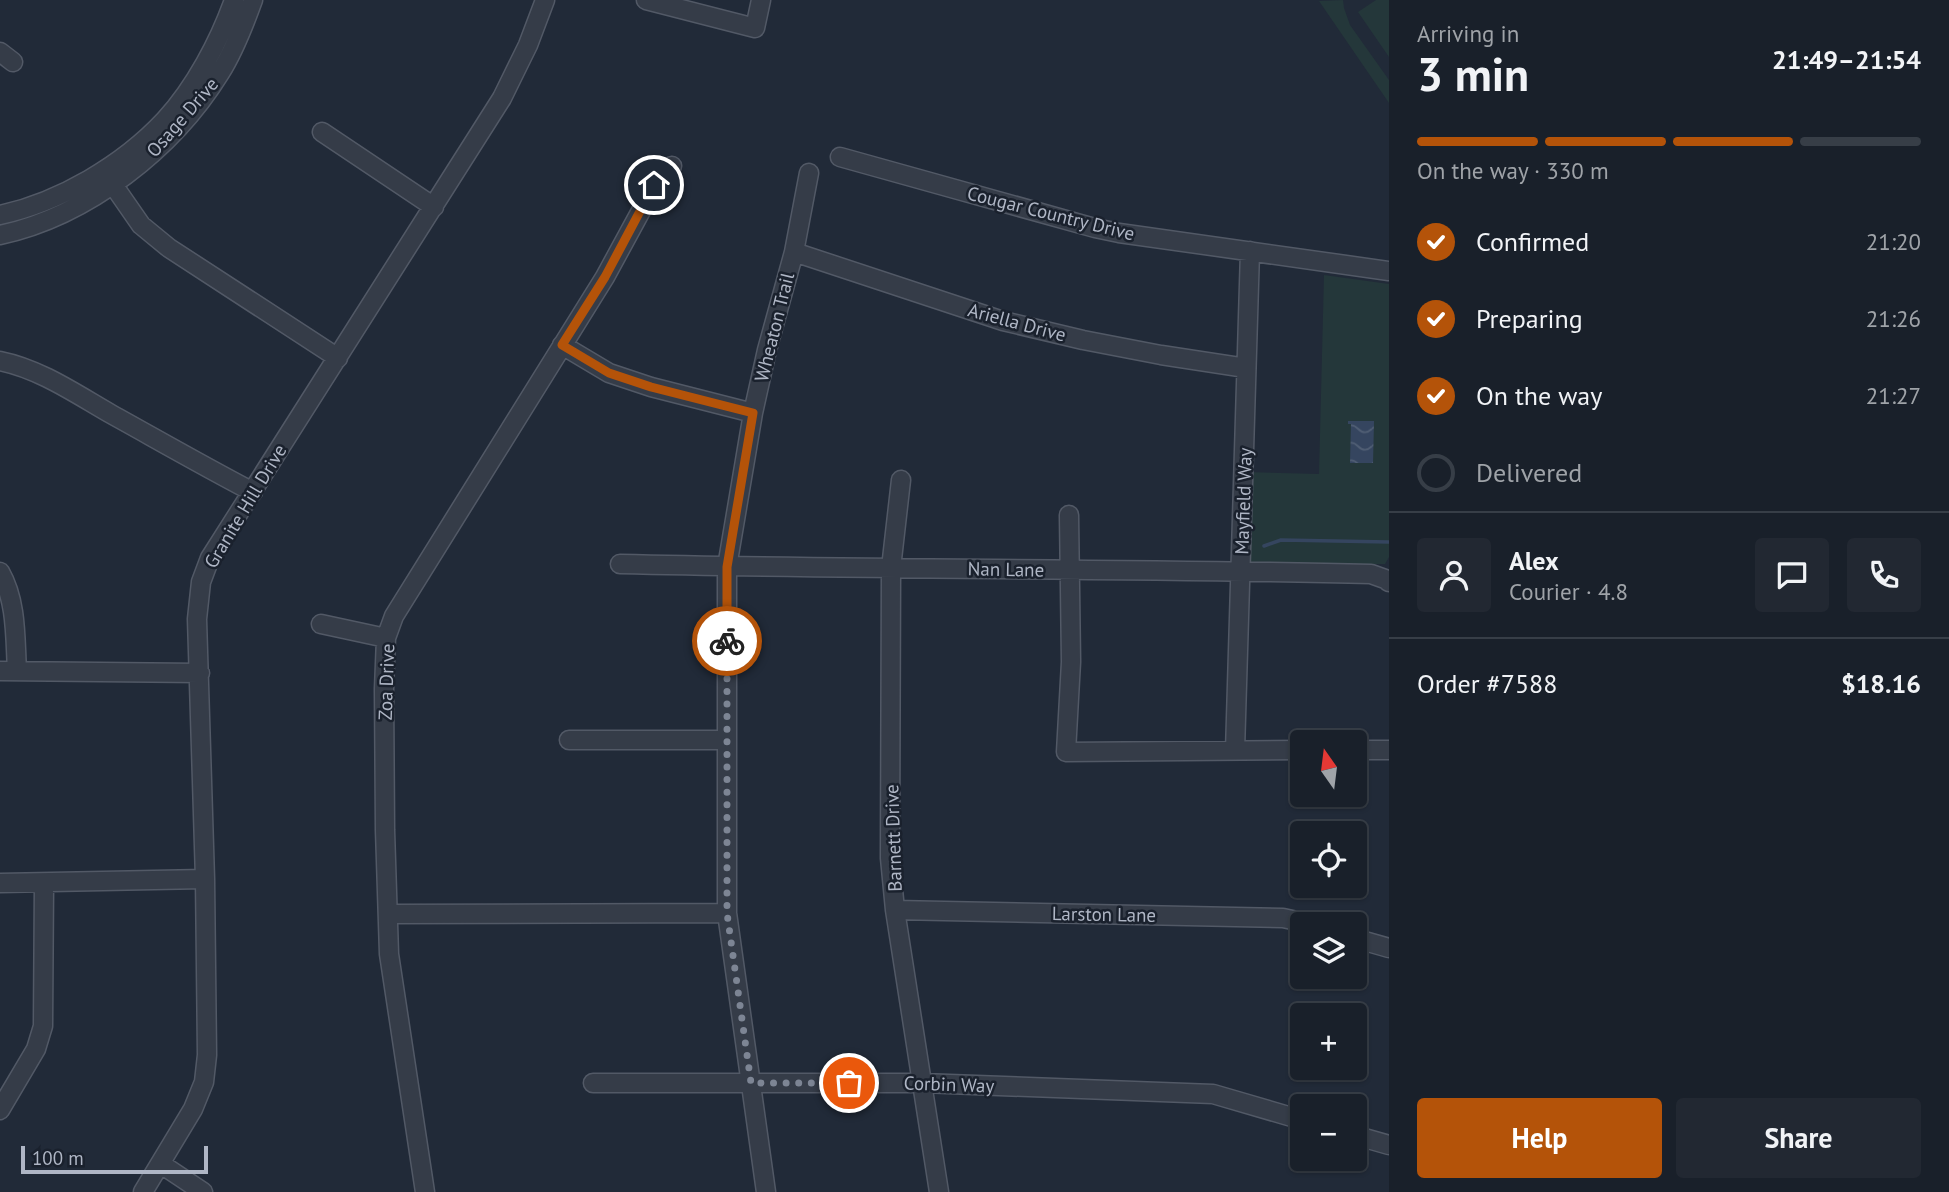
<!DOCTYPE html>
<html lang="en">
<head>
<meta charset="utf-8">
<style>
	:root { --surface:#19202a; --page:#222832; --text:#f1f3f6; --muted:#9fa3a8; --line:#373e47; --accent:#b45309 }
	body { margin:0; font-family:"PT Sans",sans-serif; background:var(--page); color:var(--text); height:100vh; display:flex; flex-direction:column; font-size:26px; white-space:nowrap }
	* { box-sizing:border-box; margin:0 }
	p { font-size:23px; color:var(--muted) }
	.icon { flex:none; width:38px; height:38px; fill:none; stroke:currentColor; stroke-width:2; stroke-linecap:round; stroke-linejoin:round }
	.map { position:relative; flex:1; overflow:hidden }
	.details { display:flex; flex-direction:column; background:var(--surface); width:560px }
	.details>* { flex:none }
	.needle { width:46px; rotate:346deg }
	.fabs { position:absolute; left:1290px; top:730px; display:grid; gap:14px }
	.fabs a { display:grid; place-items:center; width:77px; height:77px; border-radius:7px; background:var(--surface); box-shadow:0 2px 5px #0004,0 0 0 2px var(--line); font-size:35px }
	.scale { position:absolute; left:21px; bottom:18px; width:187px; box-sizing:border-box; padding-left:7px; border:4px solid #afb6c5; border-top:0; font-size:19px; line-height:24px; white-space:nowrap; color:#afb6c5; -webkit-text-stroke:5px #1a212d; paint-order:stroke }
	.pin { position:absolute; display:grid; place-items:center; width:60px; height:60px; color:#fff; margin:-30px; border:4px solid #fff; border-radius:50%; box-shadow:0 2px 7px #0007 }
	.courier { position:absolute; display:grid; place-items:center; width:70px; height:70px; margin:-35px; border:5px solid #b45309; border-radius:50%; background:#fff; color:#222; box-shadow:0 2px 9px #0007 }
	.overview em { font-style:normal; font-weight:700 }
	.overview div { display:flex; flex-direction:column-reverse }
	.overview { display:flex; align-items:center; justify-content:space-between; height:119px; padding:0 28px }
	h1 { font-size:46px; font-weight:700; line-height:52px }
	.bar { display:grid; grid-template-columns:repeat(4,1fr); gap:10px 7px; align-content:center; height:84px; padding:0 28px }
	.bar i { height:9px; border-radius:5px; background:var(--line) }
	.bar .selected { background:var(--accent) }
	.bar p { grid-column:span 4 }
	.line { display:flex; align-items:center; gap:18px; padding:0 28px; border-top:2px solid var(--line) }
	.line div { flex:1 }
	.round { display:grid; place-items:center; flex:none; width:74px; height:74px; border-radius:7px; background:var(--page) }
	ol { padding:0 28px; list-style:none }
	li { display:flex; align-items:center; gap:21px; height:77px }
	li p { margin-inline-start:auto }
	li .icon { padding:7px; border-radius:50%; background:var(--accent); color:#fff; stroke-width:4 }
	li:last-child { color:var(--muted) }
	li i { width:38px; height:38px; border:4px solid var(--line); border-radius:50% }
	.button { display:flex; gap:14px; margin-top:auto; padding:14px 28px }
	.button a { flex:1; height:80px; border-radius:7px; background:var(--accent); color:#fff; font-size:28px; font-weight:700; line-height:80px; text-align:center }
	.button a+a { background:var(--page); color:var(--text) }
	main { display:flex; flex:1; min-height:0 }
	.map>svg:first-child { display:block }
	.park { fill:#24373a }
	.water { fill:url(#water-waves) }
	.lines { fill:none; stroke-linecap:round; stroke-linejoin:round }
	.stream { stroke:#35455f; stroke-width:3.5 }
	.minor-casing { stroke:#525966; stroke-width:21 }
	.minor { stroke:#353c48; stroke-width:18 }
	.done { stroke:#7d8594; stroke-width:7; stroke-dasharray:0 12.6 }
	.route { stroke:#b45309; stroke-width:9 }
	.labels { text-anchor:middle; stroke-width:5; stroke-linejoin:round; paint-order:stroke }
	.street-label { font-size:19px; fill:#afb6c5; stroke:#1a212d }
</style>
</head>
<body>
<main>
<div class="map">
<svg width="1389" height="1192" viewBox="0 0 1389 1192">
	<defs>
		<pattern id="water-waves" width="16" height="10" patternUnits="userSpaceOnUse" patternTransform="scale(1.75)"><rect width="16" height="10" fill="#35455f"/><path d="M0 5q4-4 8 0t8 0" fill="none" stroke="#505e74"/></pattern>
	</defs>
	<rect width="100%" height="100%" fill="#212a38"/>
	<!-- park -->
	<path class="park" d="M1343 0 1344 8 1350 25 1389 80V103L1319 1Z
		M1376 0H1389V57L1358 12Z
		M1324 275 1389 284V557L1385 564 1253 565 1247 562 1246 472 1319 474Z"/>
	<!-- water -->
	<path class="water" d="M1348 421H1374L1373 463H1350L1351 424H1348Z"/>
	<g class="lines">
		<!-- stream -->
		<path class="stream" d="M1264 546 1281 540 1389 542"/>
		<defs>
			<path id="minor" d="M646 0 755 28 761 0
				M0 52 13 62
				M322 132 434 207
				M840 157 1095 228 1119 233 1389 271
				M107 176 141 225 169 248 338 358
				M0 215C60 202 123 165 165 120 195 87 219 42 234 0
				M0 235C88 216 173 149 220 73 234 51 244 25 253 0
				M794 252 1003 321 1083 340 1161 355 1246 368
				M562 345 609 373 651 387 753 413
				M0 361C40 369 76 394 111 414 158 440 205 467 253 492
				M901 480 891 568 890 858 895 910 939 1192
				M1069 515 1071 662 1066 752 1302 750
				M620 564C871 570 1121 568 1371 574L1385 579 1389 582
				M0 572C17 602 15 637 17 671
				M321 624 386 638
				M0 671 200 673
				M569 740H727
				M1354 750H1389
				M1235 751 1250 251
				M0 883 205 879
				M895 910 1283 918 1311 924
				M388 914 727 913
				M1354 938 1389 948
				M593 1083H922L1213 1094 1302 1120
				M0 1110 36 1049 43 1026 44 883
				M1354 1135 1389 1145
				M161 1164 203 1192
				M143 1192 193 1109 204 1082 207 1055 205 879 197 619 201 582 210 558 502 98 528 45 545 0
				M425 1192 389 954 385 830 384 689 386 638 394 616 605 277 655 185 672 166
				M766 1192 727 913V567L753 413 767 350 794 252 809 173"/>
		</defs>
		<!-- minor casing -->
		<use href="#minor" class="minor-casing"/>
		<!-- minor -->
		<use href="#minor" class="minor"/>
	</g>
	<g class="lines">
		<!-- done -->
		<path class="done" d="M727 641V913L751 1083H849"/>
		<!-- route -->
		<path class="route" d="M654 185 605 277 562 345 609 373 651 387 753 413 727 567V641"/>
	</g>
	<g class="labels">
		<!-- street labels -->
		<g class="street-label">
			<text transform="translate(182 117) rotate(-49)" y="7">Osage Drive</text>
			<text transform="translate(1051 213) rotate(14)" y="7">Cougar Country Drive</text>
			<text transform="translate(1017 322) rotate(15)" y="7">Ariella Drive</text>
			<text transform="translate(774 327) rotate(-76)" y="7">Wheaton Trail</text>
			<text transform="translate(1243 501) rotate(-88)" y="7">Mayfield Way</text>
			<text transform="translate(245 506) rotate(-59)" y="7">Granite Hill Drive</text>
			<text transform="translate(1006 569) rotate(1)" y="7">Nan Lane</text>
			<text transform="translate(386 682) rotate(-88)" y="7">Zoa Drive</text>
			<text transform="translate(893 838) rotate(-92)" y="7">Barnett Drive</text>
			<text transform="translate(1104 914) rotate(1)" y="7">Larston Lane</text>
			<text transform="translate(949 1084) rotate(2)" y="7">Corbin Way</text>
		</g>
	</g>
</svg>
<div class="fabs">
<a><svg class="needle" viewBox="-14 -14 28 28"><path d="M0-13l5 13h-10z" fill="#e53935"/><path d="M0 13l5-13h-10z" fill="#9fa3a8"/></svg></a>
<a><svg class="icon" aria-label="locate" viewBox="0 0 24 24"><circle cx="12" cy="12" r="6"/><path d="M12 2v4M12 18v4M2 12h4M18 12h4"/></svg></a>
<a><svg class="icon" aria-label="layers" viewBox="0 0 24 24"><path d="M12 4l9 5-9 5-9-5zM3 14l9 5 9-5"/></svg></a>
<a>+</a>
<a>−</a>
</div>
<div class="scale">100 m</div>
<div class="pin" style="left:849px;top:1083px;background:#ea580c"><svg class="icon" aria-label="bag" viewBox="0 0 24 24"><path d="M5 8h14l-1 12H6zM9 8a3 3 0 0 1 6 0"/></svg></div>
<div class="pin" style="left:654px;top:185px;background:#1f2937"><svg class="icon" aria-label="home" viewBox="0 0 24 24"><path d="M3 11l9-7 9 7M6 9v11h12V9"/></svg></div>
<div class="courier" style="left:727px;top:641px"><svg class="icon" aria-label="bike" viewBox="0 0 24 24"><circle cx="6" cy="16" r="4"/><circle cx="18" cy="16" r="4"/><path d="M6 16l4-8h5l3 8M10 8l3 8H6M13 5h3"/></svg></div>
</div>
<section class="details">
<div class="overview"><div><h1>3 min</h1><p>Arriving in</p></div><em>21:49–21:54</em></div>
<div class="bar"><i class="selected"></i><i class="selected"></i><i class="selected"></i><i></i><p>On the way · 330 m</p></div>
<ol>
<li><svg class="icon" aria-label="check" viewBox="0 0 24 24"><path d="M5 12l5 5 9-10"/></svg>Confirmed<p>21:20</p></li>
<li><svg class="icon" aria-label="check" viewBox="0 0 24 24"><path d="M5 12l5 5 9-10"/></svg>Preparing<p>21:26</p></li>
<li><svg class="icon" aria-label="check" viewBox="0 0 24 24"><path d="M5 12l5 5 9-10"/></svg>On the way<p>21:27</p></li>
<li><i></i>Delivered</li>
</ol>
<div class="line" style="height:126px"><a class="round"><svg class="icon" aria-label="person" viewBox="0 0 24 24"><circle cx="12" cy="8" r="4"/><path d="M4 21q1-7 8-7t8 7"/></svg></a><div><b>Alex</b><p>Courier · 4.8</p></div><a class="round"><svg class="icon" aria-label="chat" viewBox="0 0 24 24"><path d="M4 5h16v11H9l-5 4z"/></svg></a><a class="round"><svg class="icon" aria-label="phone" viewBox="0 0 24 24"><path d="M5 4h4l2 5-3 2q2 4 5 5l2-3 5 2v4C11 20 4 13 5 4z"/></svg></a></div>
<div class="line" style="height:91px"><div>Order #7588</div><b>$18.16</b></div>
<div class="button"><a>Help</a><a>Share</a></div>
</section>
</main>
</body>
</html>
